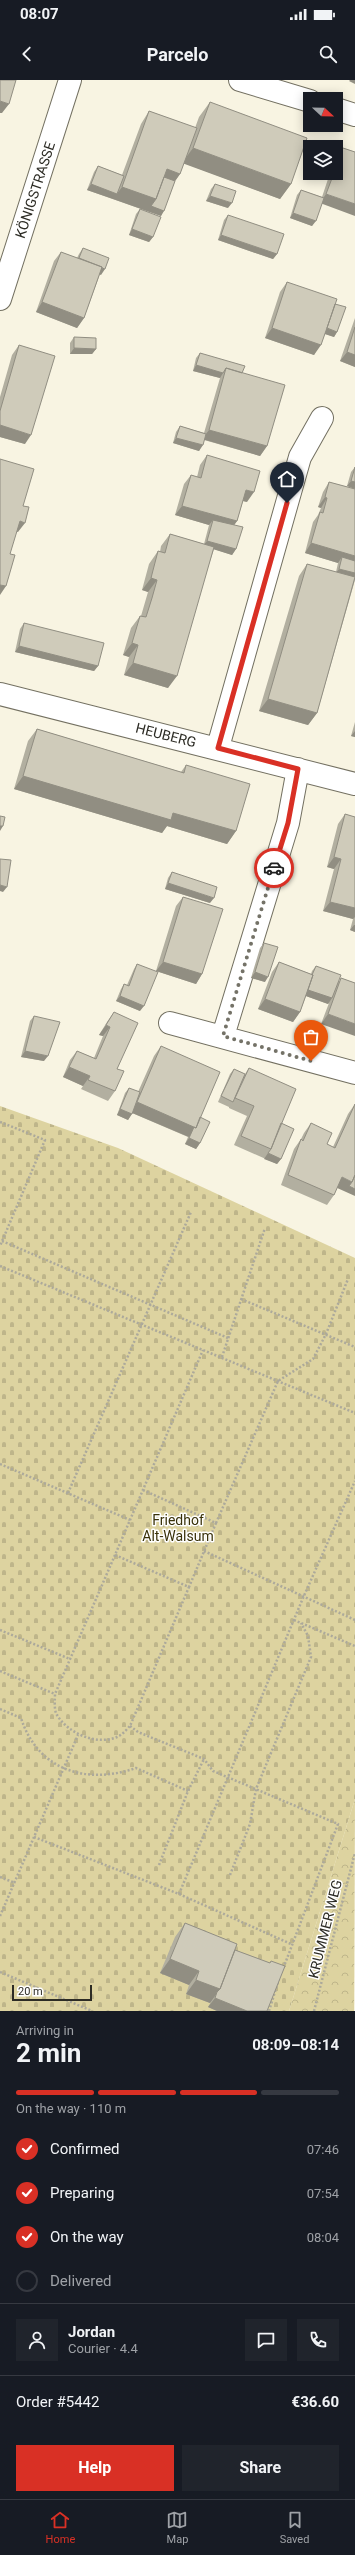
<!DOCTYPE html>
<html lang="en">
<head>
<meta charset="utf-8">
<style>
	:root { --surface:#171b24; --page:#20242c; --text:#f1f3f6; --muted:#9ea1a6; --line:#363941; --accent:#d93025 }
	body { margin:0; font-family:Roboto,sans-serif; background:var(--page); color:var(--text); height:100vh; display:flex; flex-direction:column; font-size:15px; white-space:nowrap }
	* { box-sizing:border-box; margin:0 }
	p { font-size:13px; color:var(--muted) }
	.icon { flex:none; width:22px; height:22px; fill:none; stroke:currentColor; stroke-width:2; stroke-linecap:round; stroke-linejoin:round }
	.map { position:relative; height:1931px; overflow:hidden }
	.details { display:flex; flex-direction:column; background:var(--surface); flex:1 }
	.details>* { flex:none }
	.needle { width:26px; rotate:112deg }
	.buttons { position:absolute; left:303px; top:12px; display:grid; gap:8px }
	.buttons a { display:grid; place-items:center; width:40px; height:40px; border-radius:0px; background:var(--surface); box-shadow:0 2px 10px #0003; font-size:20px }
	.scale { position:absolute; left:12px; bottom:10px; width:80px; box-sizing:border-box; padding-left:4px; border:2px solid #2d2c25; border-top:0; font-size:11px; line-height:14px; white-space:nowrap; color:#2d2c25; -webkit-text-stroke:3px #fff; paint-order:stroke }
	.pin { position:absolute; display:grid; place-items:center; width:34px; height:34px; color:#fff; margin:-41px -17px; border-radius:50% 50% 50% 0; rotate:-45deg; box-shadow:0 0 4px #0007 }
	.pin .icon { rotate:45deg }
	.courier { position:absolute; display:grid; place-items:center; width:40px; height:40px; margin:-20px; border:3px solid #d93025; border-radius:50%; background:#fff; color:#222; box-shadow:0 1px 5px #0007 }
	.head em { font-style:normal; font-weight:700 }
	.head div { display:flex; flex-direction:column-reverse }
	.head { display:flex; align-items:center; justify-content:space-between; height:68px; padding:0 16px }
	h1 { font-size:26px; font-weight:700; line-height:30px }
	.bar { display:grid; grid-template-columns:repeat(4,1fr); gap:6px 4px; align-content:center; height:48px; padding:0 16px }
	.bar i { height:5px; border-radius:3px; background:var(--line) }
	.bar .on { background:var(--accent) }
	.bar p { grid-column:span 4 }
	.line { display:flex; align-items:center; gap:10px; padding:0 16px; border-top:1px solid var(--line) }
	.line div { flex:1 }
	.round { display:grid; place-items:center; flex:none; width:42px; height:42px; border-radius:0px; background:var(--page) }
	ol { padding:0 16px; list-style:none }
	li { display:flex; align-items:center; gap:12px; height:44px }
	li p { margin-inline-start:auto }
	li .icon { padding:4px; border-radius:50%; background:var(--accent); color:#fff; stroke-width:4 }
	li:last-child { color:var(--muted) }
	li i { width:22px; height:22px; border:2px solid var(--line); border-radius:50% }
	.cta { display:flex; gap:8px; margin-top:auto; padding:8px 16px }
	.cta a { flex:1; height:46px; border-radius:0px; background:var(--accent); color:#fff; font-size:16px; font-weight:700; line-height:46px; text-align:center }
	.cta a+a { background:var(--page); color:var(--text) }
	.status { display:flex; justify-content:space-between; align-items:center; height:28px; padding:0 20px; background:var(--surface); direction:ltr }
	.status svg { height:11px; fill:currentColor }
	header { display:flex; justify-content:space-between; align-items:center; height:52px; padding:0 16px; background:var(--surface); font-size:18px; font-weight:700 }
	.tabs { display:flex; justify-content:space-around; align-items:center; height:56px; border-top:1px solid var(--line); background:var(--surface); font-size:11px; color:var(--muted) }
	.tabs a { display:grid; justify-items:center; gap:2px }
	.tabs .on { color:var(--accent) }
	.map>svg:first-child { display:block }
	.cemetery { fill:url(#cemetery-stones) }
	.park { fill:url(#park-crowns) }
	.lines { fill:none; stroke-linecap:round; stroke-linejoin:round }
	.minor-casing { stroke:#737061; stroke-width:24 }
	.tertiary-casing { stroke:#737061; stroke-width:24 }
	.path { stroke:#aca99b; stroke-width:2.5; stroke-dasharray:2 2; stroke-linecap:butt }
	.minor { stroke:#fff; stroke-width:22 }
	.tertiary { stroke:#fff; stroke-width:22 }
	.wall { fill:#b2afa0 }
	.shaded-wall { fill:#918e82 }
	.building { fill:#cfcbba; stroke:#918e82 }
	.done { stroke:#747267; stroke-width:4; stroke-dasharray:0 7.2 }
	.route { stroke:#d93025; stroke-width:5 }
	.labels { text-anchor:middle; stroke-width:3; stroke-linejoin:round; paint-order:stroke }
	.street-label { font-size:14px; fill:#2d2c25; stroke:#fff }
	.park-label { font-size:14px; fill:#393109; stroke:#fff }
</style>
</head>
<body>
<div class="status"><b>08:07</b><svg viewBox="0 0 49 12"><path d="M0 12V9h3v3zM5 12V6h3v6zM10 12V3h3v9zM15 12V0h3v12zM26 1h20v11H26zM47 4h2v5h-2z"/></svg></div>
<header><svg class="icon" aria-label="back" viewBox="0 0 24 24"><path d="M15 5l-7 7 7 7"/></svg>Parcelo<svg class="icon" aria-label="search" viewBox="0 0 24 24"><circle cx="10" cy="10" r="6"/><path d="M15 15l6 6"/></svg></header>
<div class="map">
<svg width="355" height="1931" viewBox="0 0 355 1931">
	<defs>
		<pattern id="cemetery-stones" width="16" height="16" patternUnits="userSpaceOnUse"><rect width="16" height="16" fill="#ddd3a0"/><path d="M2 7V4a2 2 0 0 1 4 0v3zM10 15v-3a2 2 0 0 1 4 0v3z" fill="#beb58a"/></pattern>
		<pattern id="park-crowns" width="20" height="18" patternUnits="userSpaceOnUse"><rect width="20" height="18" fill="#ddd3a0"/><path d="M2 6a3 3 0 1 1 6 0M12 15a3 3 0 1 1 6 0" fill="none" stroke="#beb58a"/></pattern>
	</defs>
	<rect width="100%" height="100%" fill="#f8f4e2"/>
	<!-- cemetery -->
	<path class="cemetery" d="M0 1026 118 1068 355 1178V1719L289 1931H0Z"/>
	<!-- park -->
	<path class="park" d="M355 1719 354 1931H289Z"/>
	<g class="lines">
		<defs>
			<path id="minor" d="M240 0 310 21
				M336 29 355 35
				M0 614 355 704
				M218 667 300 377 322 338
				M170 943 355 993
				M223 956 288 743 298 689"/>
			<path id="tertiary" d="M0 219 70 0"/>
		</defs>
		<!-- minor casing -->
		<use href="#minor" class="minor-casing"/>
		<!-- tertiary casing -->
		<use href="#tertiary" class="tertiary-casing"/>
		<!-- path -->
		<path class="path" d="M0 1042 45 1060 0 1166
			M2 1161 228 1258
			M0 1186 355 1333
			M241 1219 355 1267
			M222 1277 265 1148
			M0 1384 130 1440
			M143 1410 216 1443 189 1507 115 1475 203 1270
			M68 1413 191 1132
			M216 1443 278 1301 313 1279 326 1254 348 1199
			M204 1471 355 1540
			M115 1475 55 1614C55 1619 54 1628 56 1633 66 1653 98 1667 119 1656 123 1654 127 1649 130 1646L189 1507
			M294 1540 355 1566
			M0 1550 70 1579
			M0 1591 55 1614
			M0 1629 21 1638C38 1691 87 1705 136 1688L188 1711
			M130 1646 138 1652 204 1679 213 1691 338 1744 283 1889
			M34 1757 179 1814 291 1864
			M159 1785 188 1711 204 1679
			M230 1795 250 1744 256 1709 311 1577 308 1556 301 1543
			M0 1797 15 1803
			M179 1814 303 1518 355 1401
			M0 1836 78 1655
			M0 1892 92 1931
			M269 1931 279 1899
			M314 1931 355 1773"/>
		<!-- minor -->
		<use href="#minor" class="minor"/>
		<!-- tertiary -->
		<use href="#tertiary" class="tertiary"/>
	</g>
	<!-- wall -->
	<path class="wall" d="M210 22 291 104 280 119 184 83 180 94 175 101 161 136 87 110 94 92 98 86 122 95 141 44 149 31 195 48 199 37Z
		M343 68 355 72 322 124 312 146 290 138 297 115 301 110 322 117 330 93H336V78Z
		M215 104 228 128 206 121 211 109Z
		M140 129 153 157 149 162 129 155 136 134Z
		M228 135 277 174 273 179 218 160 224 140Z
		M83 168 101 195 100 194 84 238 77 248 36 232 54 181 61 172 77 178 79 174Z
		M287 202 335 224 337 252 334 257 325 254 314 275 265 258 280 212Z
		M355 238V287L340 281Z
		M74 257 96 269 92 274H70V263Z
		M19 265 25 364 0 357V317L12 275Z
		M200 273 242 293 267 366 260 376 204 360 199 371 173 363 176 352 180 346 204 353 220 298 193 291 196 278Z
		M207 375 247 422 243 421 237 441 234 445 236 469 232 475 214 469 168 608 124 595 129 577 123 575 131 548 140 536H141L148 512 142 510 149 484 158 471 160 472 161 466 170 454 204 464 209 445 175 435 184 404 191 395 197 397 200 385Z
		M355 387V409L347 406 351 392Z
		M329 402 355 409V500L317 633 308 645 259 631 299 496 307 484 336 492 338 483 305 473 313 442 318 435 321 428 318 427 323 412Z
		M24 543 98 586 94 591 15 572 20 549Z
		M355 642V657L351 656Z
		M37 649 181 692 186 685 236 751 227 764 167 746 162 753 14 709 28 661Z
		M345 734 355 737V852L350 850 353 839 323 831 334 789 327 787 338 744Z
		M172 792 210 823 165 809 168 798Z
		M183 817 202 894 196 904 156 891 176 826Z
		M264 863 265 902 251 898 260 868Z
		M279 882 311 894 312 891 316 886 339 902 341 898 355 903 321 944 329 923 328 924 306 916 300 932 293 942 258 929 272 892Z
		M137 884 140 931 116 921 121 909 124 904 127 905 134 889Z
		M114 932 117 989 115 1011 108 1021 81 1009 83 1006 63 997 70 980 77 971 94 978 103 956 99 955 107 942Z
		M34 936 44 981 21 977 30 941Z
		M161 966 200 1037V1063L196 1069 185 1064 188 1057 132 1033 128 1040 117 1035 125 1013 129 1008 138 1012 154 976Z
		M249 988 281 1043V1079L277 1084 234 1065 247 1036 229 1028V1027L218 1022 230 994 234 989 245 994Z
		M355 1024 337 1108 334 1115 327 1125 281 1105 294 1069 301 1059 304 1053 311 1043 327 1064 333 1067 348 1034Z
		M185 1843 235 1870 270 1883 271 1881 267 1931H217L208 1927 211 1922 210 1923 186 1914 189 1905 160 1893 175 1857Z"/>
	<!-- shaded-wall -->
	<path class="shaded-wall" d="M350 0H355V4L349 1Z
		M0 21 9 24 2 33H0Z
		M193 68 291 104 280 119 182 83Z
		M167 89 180 94 171 107 160 102Z
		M91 104 117 114 113 119 87 110Z
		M122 107 156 119 164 131 161 136 113 119Z
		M326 114 355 124V136L320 123Z
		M210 116 232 123 228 128 206 121Z
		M293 133 316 141 312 146 290 138Z
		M132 149 153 157 149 162 129 155Z
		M221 155 277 174 273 179 218 160Z
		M78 179 105 189 101 195 75 185Z
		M42 222 84 238 77 248 36 232Z
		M272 248 321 265 314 275 265 258Z
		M326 248 337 252 334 257 322 253Z
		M74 268 96 269 92 274H70Z
		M347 272 355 275V287L340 281Z
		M196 285 223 293 220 298 193 291Z
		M0 345 31 355 25 364 0 357Z
		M209 350 267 366 260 376 202 359Z
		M176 358 203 365 199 371 173 363Z
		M351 401 355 402V409L347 406Z
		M246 410 254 412 247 422 239 420Z
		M325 417 327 418 321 428 318 427Z
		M182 426 237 441 230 451 213 440 209 445 175 435Z
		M20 441 25 443 18 452 13 451Z
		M207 461 236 469 232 475 203 466Z
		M311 463 355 476V488L342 477 338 483 305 473Z
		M339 489 355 493V500L335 494Z
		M151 498 157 500 148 512 142 510Z
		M0 505 6 506 0 515Z
		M132 563 138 565 129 577 123 575Z
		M19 566 98 586 94 591 15 572Z
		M133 583 177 596 168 608 124 595Z
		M268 619 317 633 308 645 259 631Z
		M355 651V657L351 656Z
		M23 696 173 733 236 751 227 764 167 746 162 753 14 709Z
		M0 746H3L0 751Z
		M334 777 341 779 334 789 327 787Z
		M168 803 214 818 210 823 165 809Z
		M0 805 7 807 3 812 0 811Z
		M330 822 355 828V837L353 839 323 831Z
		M354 845H355V852L350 850Z
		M163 882 202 894 196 904 156 891Z
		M255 892 268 897 265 902 251 898Z
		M307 909 332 918 328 924 303 915Z
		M120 916 144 926 140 931 116 921Z
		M265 919 300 932 293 942 258 929Z
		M328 934 355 944V956L321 944Z
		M106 945 110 947 103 956 99 955Z
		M25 971 48 976 44 981 21 977Z
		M69 987 90 996 83 1006 63 997Z
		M137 1022 196 1048 189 1057 130 1032Z
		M120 1029 132 1034 128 1040 117 1035Z
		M189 1058 200 1063 196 1069 185 1064Z
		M268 1073 281 1079 277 1084 264 1079Z
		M342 1097 352 1102 355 1109V1116L335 1107Z
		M170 1879 199 1891 189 1905 160 1893Z
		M196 1900 220 1909 210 1923 186 1914Z
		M215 1918 247 1931H217L208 1927Z"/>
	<!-- building -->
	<path class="building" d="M0 0H16L9 24 0 21Z
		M210 22 307 58 291 104 193 68Z
		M149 31 197 48 180 94 167 89 156 119 122 107Z
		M343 68 355 72V124L326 114 334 93H336V87Z
		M98 86 124 96 117 114 91 104Z
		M164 97 175 101 164 131 151 126 156 119Z
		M215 104 236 111 232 123 210 116Z
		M301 110 324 118 316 141 293 133Z
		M140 129 161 137 153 157 132 149Z
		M228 135 284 154 277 174 221 155Z
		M83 168 109 178 105 189 102 188V187L79 178Z
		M61 172 102 187 84 238 42 222Z
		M287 202 337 219 321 265 272 248Z
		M335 224 346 227 337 252 327 248Z
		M355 247V275L347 272Z
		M74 257 96 258V269L74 268Z
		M19 265 55 276 31 355 0 345V331Z
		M200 273 245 286 242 293 226 288 223 293 196 285Z
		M226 288 285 305 267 366 209 350Z
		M180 346 206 354 203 365 176 358Z
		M207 375 260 391 254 412 246 410 237 441 182 426 191 395 201 398Z
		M0 379 34 389 23 426 29 427 25 443 20 441 10 474 15 475 6 506 0 505V506Z
		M355 387V402L351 401Z
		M329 402 355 409V476L311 463 320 432 323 433 327 418 325 417Z
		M213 440 243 447 236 469 207 461Z
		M170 454 214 467 177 596 133 583 138 565 132 563 140 536 146 537 152 518 157 500 151 498 158 471 165 473Z
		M342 477 355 481V493L339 489Z
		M307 484 355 497 317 633 268 619Z
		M24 543 104 563 98 586 19 566Z
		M37 649 184 693 186 685 250 704 236 751 173 733 171 740 23 696Z
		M345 734 355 737V828L330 822 341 779 334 777Z
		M0 736 5 737 3 746H0Z
		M0 779 11 780 7 807 0 805Z
		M172 792 217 807 214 818 168 803Z
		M183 817 223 829 202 894 163 882Z
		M264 863 278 867 268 897 255 892Z
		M279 882 313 895 300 932 265 919Z
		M137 884 158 892 144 926 120 916 124 904 129 906Z
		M316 886 341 895 332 918 308 910 313 895H312Z
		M341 898 355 903V944L328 934Z
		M114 932 138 943 117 989 124 991 115 1011 88 1000 90 996 69 987 77 971 96 979 110 947 106 945Z
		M34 936 60 942 48 976 25 971Z
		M161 966 220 992 196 1048 137 1022Z
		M249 988 296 1009 271 1069 241 1056 254 1026 235 1018Z
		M234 989 245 994 233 1022 221 1016Z
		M129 1008 140 1012 132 1034 120 1029Z
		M355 1024V1095L352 1102 342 1097 334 1115 288 1095 301 1059 303 1061 311 1043 332 1053 327 1064 335 1068Z
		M200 1037 210 1042 200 1063 189 1058 194 1047 196 1048Z
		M281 1043 294 1049 281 1079 268 1073 271 1069Z
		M355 1095V1109L349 1106 352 1102Z
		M185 1843 237 1864 220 1909 196 1900 199 1891 170 1879Z
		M235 1870 270 1883 271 1881 285 1886 267 1931H247L215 1918 217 1912 220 1909Z"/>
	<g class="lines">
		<!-- done -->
		<path class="done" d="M274 788 223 956 311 981"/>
		<!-- route -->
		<path class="route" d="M274 788 288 743 298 689 218 668 287 423"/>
	</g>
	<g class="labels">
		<!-- street labels -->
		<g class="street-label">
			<text transform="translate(35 110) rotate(-72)" y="5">KÖNIGSTRASSE</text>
			<text transform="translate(166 655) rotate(14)" y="5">HEUBERG</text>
			<text transform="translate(325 1849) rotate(-76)" y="5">KRUMMER WEG</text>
		</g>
		<!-- park labels -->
		<g class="park-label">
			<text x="178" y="1445">Friedhof<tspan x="178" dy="16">Alt-Walsum</tspan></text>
		</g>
	</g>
</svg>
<div class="buttons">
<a><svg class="needle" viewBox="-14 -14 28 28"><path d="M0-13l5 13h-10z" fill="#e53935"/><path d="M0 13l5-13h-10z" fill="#9ea1a6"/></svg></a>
<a><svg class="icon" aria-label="layers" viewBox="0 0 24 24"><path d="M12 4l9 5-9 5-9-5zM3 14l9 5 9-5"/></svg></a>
</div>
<div class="scale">20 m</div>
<div class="pin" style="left:311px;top:981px;background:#ea580c"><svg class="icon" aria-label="bag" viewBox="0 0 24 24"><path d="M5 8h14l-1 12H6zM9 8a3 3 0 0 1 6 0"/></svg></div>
<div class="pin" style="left:287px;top:423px;background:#1f2937"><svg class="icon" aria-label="home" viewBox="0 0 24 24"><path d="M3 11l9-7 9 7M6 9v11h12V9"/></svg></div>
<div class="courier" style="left:274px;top:788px"><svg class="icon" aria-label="car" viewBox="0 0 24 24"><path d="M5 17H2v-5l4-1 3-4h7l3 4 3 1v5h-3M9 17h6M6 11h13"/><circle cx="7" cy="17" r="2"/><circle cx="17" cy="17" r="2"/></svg></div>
</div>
<section class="details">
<div class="head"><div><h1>2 min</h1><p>Arriving in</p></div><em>08:09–08:14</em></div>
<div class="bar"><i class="on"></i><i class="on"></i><i class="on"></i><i></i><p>On the way · 110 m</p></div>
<ol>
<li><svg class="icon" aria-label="check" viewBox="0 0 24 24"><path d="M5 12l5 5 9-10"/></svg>Confirmed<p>07:46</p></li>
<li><svg class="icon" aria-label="check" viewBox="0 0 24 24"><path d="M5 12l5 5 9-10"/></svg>Preparing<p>07:54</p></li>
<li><svg class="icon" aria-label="check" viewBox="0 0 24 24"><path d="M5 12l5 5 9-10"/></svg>On the way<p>08:04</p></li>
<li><i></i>Delivered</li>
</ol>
<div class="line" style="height:72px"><a class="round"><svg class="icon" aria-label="person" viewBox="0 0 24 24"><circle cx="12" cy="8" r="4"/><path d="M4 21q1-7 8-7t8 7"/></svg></a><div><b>Jordan</b><p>Courier · 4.4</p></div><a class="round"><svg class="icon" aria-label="chat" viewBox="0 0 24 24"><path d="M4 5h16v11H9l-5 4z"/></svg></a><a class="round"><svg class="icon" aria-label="phone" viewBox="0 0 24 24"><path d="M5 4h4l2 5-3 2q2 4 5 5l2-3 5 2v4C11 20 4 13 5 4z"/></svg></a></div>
<div class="line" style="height:52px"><div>Order #5442</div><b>€36.60</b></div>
<div class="cta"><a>Help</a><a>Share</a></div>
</section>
<nav class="tabs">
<a class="on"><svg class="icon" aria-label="home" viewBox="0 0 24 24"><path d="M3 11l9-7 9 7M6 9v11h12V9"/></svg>Home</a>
<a><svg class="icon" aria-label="map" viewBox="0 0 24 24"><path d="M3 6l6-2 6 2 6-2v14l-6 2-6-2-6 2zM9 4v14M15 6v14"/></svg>Map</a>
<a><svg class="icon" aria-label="saved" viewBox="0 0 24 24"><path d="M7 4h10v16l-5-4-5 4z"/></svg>Saved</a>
</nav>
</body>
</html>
